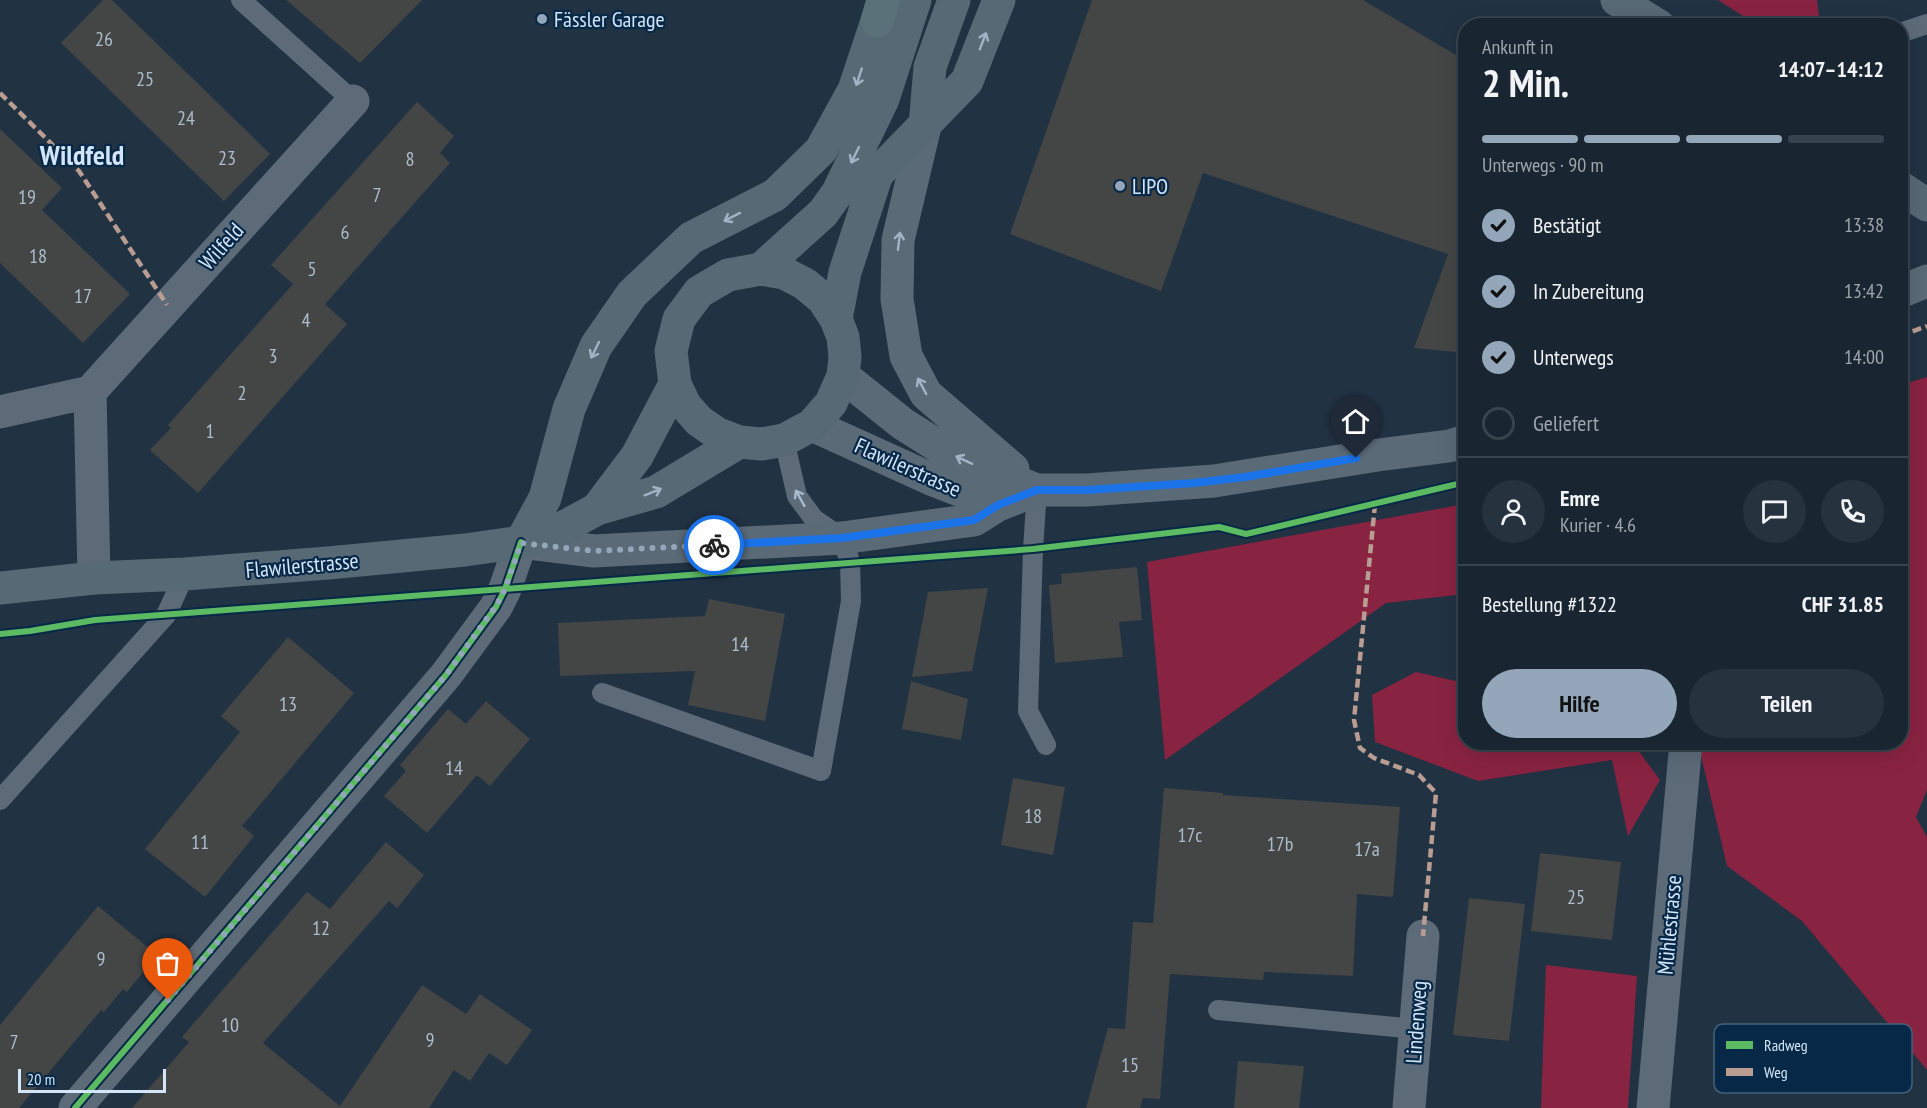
<!DOCTYPE html>
<html lang="de">
<head>
<meta charset="utf-8">
<style>
	:root { --surface:#192632; --page:#26323e; --text:#f1f3f6; --muted:#9fa5ac; --line:#37434d; --accent:#94a6b9 }
	body { margin:0; font-family:"PT Sans Narrow",sans-serif; background:var(--page); color:var(--text); height:100vh; display:flex; flex-direction:column; font-size:22px; white-space:nowrap }
	* { box-sizing:border-box; margin:0 }
	p { font-size:20px; color:var(--muted) }
	.icon { flex:none; width:33px; height:33px; fill:none; stroke:currentColor; stroke-width:2; stroke-linecap:round; stroke-linejoin:round }
	.map { position:relative; flex:1; overflow:hidden }
	.panel { position:absolute; left:1458px; top:18px; width:450px; height:732px; display:flex; flex-direction:column; background:var(--surface); border-radius:24px; box-shadow:0 6px 24px #0002,0 0 0 2px var(--line) }
	.panel>* { flex:none }
	.scale { position:absolute; left:18px; bottom:15px; width:148px; box-sizing:border-box; padding-left:6px; border:3px solid #d2e5f9; border-top:0; font-size:16px; line-height:21px; white-space:nowrap; color:#d2e5f9; -webkit-text-stroke:4px #072846; paint-order:stroke }
	.pin { position:absolute; display:grid; place-items:center; width:51px; height:51px; color:#fff; margin:-62px -26px; border-radius:50% 50% 50% 0; rotate:-45deg; box-shadow:0 0 6px #0007 }
	.pin .icon { rotate:45deg }
	.courier { position:absolute; display:grid; place-items:center; width:60px; height:60px; margin:-30px; border:4px solid #1a73e8; border-radius:50%; background:#fff; color:#222; box-shadow:0 2px 8px #0007 }
	.overview em { font-style:normal; font-weight:700 }
	.overview div { display:flex; flex-direction:column-reverse }
	.overview { display:flex; align-items:center; justify-content:space-between; height:102px; padding:0 24px }
	h1 { font-size:39px; font-weight:700; line-height:45px }
	.bar { display:grid; grid-template-columns:repeat(4,1fr); gap:9px 6px; align-content:center; height:72px; padding:0 24px }
	.bar i { height:8px; border-radius:4px; background:var(--line) }
	.bar .current { background:var(--accent) }
	.bar p { grid-column:span 4 }
	.line { display:flex; align-items:center; gap:15px; padding:0 24px; border-top:2px solid var(--line) }
	.line div { flex:1 }
	.round { display:grid; place-items:center; flex:none; width:63px; height:63px; border-radius:32px; background:var(--page) }
	ol { padding:0 24px; list-style:none }
	li { display:flex; align-items:center; gap:18px; height:66px }
	li p { margin-inline-start:auto }
	li .icon { padding:6px; border-radius:50%; background:var(--accent); color:#111; stroke-width:4 }
	li:last-child { color:var(--muted) }
	li i { width:33px; height:33px; border:3px solid var(--line); border-radius:50% }
	.button { display:flex; gap:12px; margin-top:auto; padding:12px 24px }
	.button a { flex:1; height:69px; border-radius:36px; background:var(--accent); color:#111; font-size:24px; font-weight:700; line-height:69px; text-align:center }
	.button a+a { background:var(--page); color:var(--text) }
	.map>svg:first-child { display:block }
	.green { fill:#882341 }
	.building { fill:#444646 }
	.lines { fill:none; stroke-linecap:round; stroke-linejoin:round }
	.lane { stroke:#5d6b79; stroke-width:20 }
	.street { stroke:#5d6b79; stroke-width:33 }
	.secondary { stroke:#5a6a77; stroke-width:33 }
	.primary { stroke:#576975; stroke-width:33 }
	.highway { stroke:#5b7179; stroke-width:33 }
	.quiet { stroke:#b99d93; stroke-width:4.5; stroke-dasharray:9 4.5; stroke-linecap:butt }
	.cycleway-casing { stroke:#072846; stroke-width:10 }
	.cycleway { stroke:#5cba63; stroke-width:6 }
	.oneway { stroke:#a1b3c4 }
	.oneway2 { stroke:#a2b4c5 }
	.oneway3 { stroke:#a9bacc }
	.done { stroke:#94a6b9; stroke-width:6; stroke-dasharray:0 10.8 }
	.route { stroke:#1a73e8; stroke-width:8 }
	.poi-dot { fill:#94a6b9; stroke:#072846; stroke-width:2 }
	.labels { text-anchor:middle; stroke-width:4.5; stroke-linejoin:round; paint-order:stroke }
	.number-label { font-size:20px; fill:#aebdcc }
	.poi-label { font-size:22px; fill:#d2e5f9; stroke:#072846; text-anchor:start }
	.street-label { font-size:22px; fill:#d2e5f9; stroke:#072846 }
	.district-label { font-size:28px; font-weight:bold; fill:#d2e5f9; stroke:#072846 }
	.key { fill:#072846; stroke:#44617c; stroke-width:1.5 }
	.key-label { font-size:16px; fill:#d2e5f9 }
</style>
</head>
<body>
<div class="map">
<svg width="1927" height="1108" viewBox="0 0 1927 1108">
	<rect width="100%" height="100%" fill="#213243"/>
	<!-- green -->
	<path class="green" d="M1718 0H1817L1820 25H1757Z
		M1927 377V790L1916 817 1927 837V1070L1802 921 1727 866 1698 743 1900 742 1901 385Z
		M1465 504V594L1386 603 1165 760 1147 562Z
		M1416 672 1465 683 1466 742 1633 743 1660 780 1628 836 1612 760 1478 781 1375 742 1372 695Z
		M1546 965 1637 976 1628 1108H1541Z"/>
	<!-- building -->
	<path class="building" d="M103 0H112L270 154 224 201 61 43Z
		M286 0H422L360 63Z
		M1092 0H1363L1466 61V353L1414 348 1448 254 1203 173 1161 291 1010 234Z
		M417 102 454 136 440 153 450 163 325 304 347 324 198 493 150 450 171 428 168 425 293 284 271 265Z
		M0 129 62 188 42 210 130 294 83 343 0 263Z
		M1137 567 1142 620 1119 622 1123 657 1055 663 1049 585 1062 584 1061 574Z
		M988 588 972 671 912 677 928 592Z
		M709 599 785 614 765 721 688 705 695 671 560 676 558 623 705 616Z
		M288 637 354 693 242 826 254 836 205 897 145 849 240 732 221 716Z
		M911 681 968 699 961 740 902 729Z
		M486 701 530 739 490 786 477 775 427 833 384 796 406 771 400 765 448 709 466 724Z
		M1013 778 1065 787 1053 855 1001 845Z
		M1164 788 1223 793V795L1400 807 1393 897 1357 894 1353 976 1264 972 1263 980 1170 974 1160 1099 1143 1098 1140 1108H1086L1108 1028 1125 1029 1133 922 1153 923Z
		M386 842 424 875 397 908 389 901 263 1043 340 1106 422 985 466 1014 480 994 532 1030 507 1065 489 1053 470 1081 454 1070 429 1108H132L189 1042 182 1037 307 892 330 909Z
		M1540 853 1621 862 1612 940 1531 931Z
		M1469 898 1525 904 1509 1041 1453 1035Z
		M98 906 157 955 127 992 123 989 104 1012 101 1010 19 1108H0V1025Z
		M1238 1061 1304 1066 1299 1108H1234Z"/>
	<g class="lines">
		<!-- lane -->
		<path class="lane" d="M241 0 353 101
			M1900 33 1927 24
			M1037 490 1033 549 1028 711 1046 745
			M602 693 821 771 851 601 850 562 842 538 814 519 797 496 784 440
			M0 800 166 615 185 574
			M1218 1010 1416 1029"/>
		<!-- street -->
		<path class="street" d="M0 412 90 392
			M94 578 90 392 353 101
			M75 1108 446 675 496 607 505 589 521 542
			M1409 1108 1423 936
			M1653 1108 1686 742"/>
		<!-- secondary -->
		<path class="secondary" d="M925 126 898 240 897 299 906 356 926 394 1013 469
			M1900 292 1927 281
			M843 376 903 424 946 451 991 472 1037 490H1087L1214 481 1378 455 1449 446 1466 441
			M812 425 931 479 998 505
			M521 542 594 551 842 538 974 520 998 505 1037 490"/>
		<!-- primary -->
		<path class="primary" d="M1617 0 1659 26
			M925 126 930 67 954 0
			M1900 187 1927 205
			M761 269 823 213 838 192 883 99 915 0
			M836 319 823 299 805 284 784 273 761 269 728 275 699 292 679 319 671 351 675 384 685 405 699 421 718 434 739 442 762 444 784 440 812 425 831 403 843 376 845 357 843 337 836 319 845 272 877 174 967 81 999 0
			M597 509 637 456 675 384
			M521 542 545 498 569 409 596 346 632 294 691 238 775 195 821 150 854 90 877 21
			M0 588 94 578 185 574 328 563 465 550 521 542 562 528 597 509 656 492 739 442"/>
		<!-- highway -->
		<path class="highway" d="M877 21 883 0"/>
		<!-- quiet -->
		<path class="quiet" d="M0 93 79 171 167 305
			M1900 336 1927 326
			M1375 504 1354 720 1360 748 1374 758 1419 775 1436 793 1423 936"/>
		<defs>
			<path id="cycleway" d="M0 634 30 631 95 620 1033 549 1219 527 1246 534 1466 482
				M75 1108 446 675 496 607 505 589 521 542"/>
		</defs>
		<!-- cycleway casing -->
		<use href="#cycleway" class="cycleway-casing"/>
		<!-- cycleway -->
		<use href="#cycleway" class="cycleway"/>
	</g>
	<!-- one-way arrows -->
	<defs><path id="oneway-shaft" d="M-6 0H5M1.5-3L5.5 0L1.5 3" fill="none" stroke-width="1.6" stroke-linecap="round" stroke-linejoin="round" transform="scale(1.5)"/></defs>
	<g class="oneway">
		<use href="#oneway-shaft" transform="translate(983 41) rotate(-69)"/>
		<use href="#oneway-shaft" transform="translate(859 77) rotate(108)"/>
		<use href="#oneway-shaft" transform="translate(855 155) rotate(116)"/>
		<use href="#oneway-shaft" transform="translate(732 217) rotate(153)"/>
		<use href="#oneway-shaft" transform="translate(595 350) rotate(116)"/>
		<use href="#oneway-shaft" transform="translate(653 492) rotate(-22)"/>
	</g>
	<g class="oneway2">
		<use href="#oneway-shaft" transform="translate(899 241) rotate(-83)"/>
		<use href="#oneway-shaft" transform="translate(922 386) rotate(-118)"/>
		<use href="#oneway-shaft" transform="translate(964 460) rotate(-155)"/>
	</g>
	<use class="oneway3" href="#oneway-shaft" transform="translate(800 498) rotate(-119)"/>
	<g class="lines">
		<!-- done -->
		<path class="done" d="M168 1000 446 675 496 606 505 589 521 543 594 551 714 545"/>
		<!-- route -->
		<path class="route" d="M714 545 842 538 974 520 998 505 1037 490H1087L1194 483 1245 477 1356 458"/>
	</g>
	<!-- markers -->
	<g class="poi-dot">
		<circle cx="542" cy="19" r="6"/>
		<circle cx="1120" cy="186" r="6"/>
	</g>
	<g class="labels">
		<!-- number labels -->
		<g class="number-label">
			<text x="104" y="46">26</text>
			<text x="145" y="86">25</text>
			<text x="186" y="125">24</text>
			<text x="227" y="165">23</text>
			<text x="410" y="166">8</text>
			<text x="377" y="202">7</text>
			<text x="27" y="204">19</text>
			<text x="345" y="239">6</text>
			<text x="38" y="263">18</text>
			<text x="312" y="276">5</text>
			<text x="83" y="303">17</text>
			<text x="306" y="327">4</text>
			<text x="273" y="363">3</text>
			<text x="242" y="400">2</text>
			<text x="210" y="438">1</text>
			<text x="740" y="651">14</text>
			<text x="288" y="711">13</text>
			<text x="454" y="775">14</text>
			<text x="1033" y="823">18</text>
			<text x="1190" y="842">17c</text>
			<text x="200" y="849">11</text>
			<text x="1280" y="851">17b</text>
			<text x="1367" y="856">17a</text>
			<text x="1576" y="904">25</text>
			<text x="321" y="935">12</text>
			<text x="101" y="966">9</text>
			<text x="230" y="1032">10</text>
			<text x="430" y="1047">9</text>
			<text x="14" y="1049">7</text>
			<text x="1130" y="1072">15</text>
		</g>
		<!-- poi labels -->
		<g class="poi-label">
			<text x="554" y="27">Fässler Garage</text>
			<text x="1132" y="194">LIPO</text>
		</g>
		<!-- street labels -->
		<g class="street-label">
			<text transform="translate(221 246) rotate(-48)" y="8">Wilfeld</text>
			<text transform="translate(908 467) rotate(24)" y="8">Flawilerstrasse</text>
			<text transform="translate(302 565) rotate(-5)" y="8">Flawilerstrasse</text>
			<text transform="translate(1669 925) rotate(-85)" y="8">Mühlestrasse</text>
			<text transform="translate(1416 1022) rotate(-86)" y="8">Lindenweg</text>
		</g>
		<!-- district labels -->
		<g class="district-label">
			<text x="82" y="165">Wildfeld</text>
		</g>
	</g>
	<!-- legend -->
	<rect x="1714" y="1024" width="198" height="69" rx="9" class="key"/>
	<rect x="1726" y="1041" width="27" height="8" fill="#5cba63"/>
	<rect x="1726" y="1068" width="27" height="8" fill="#b99d93"/>
	<g class="key-label">
		<text x="1764" y="1051">Radweg</text>
		<text x="1764" y="1078">Weg</text>
	</g>
</svg>
<div class="scale">20 m</div>
<div class="pin" style="left:168px;top:1000px;background:#ea580c"><svg class="icon" aria-label="bag" viewBox="0 0 24 24"><path d="M5 8h14l-1 12H6zM9 8a3 3 0 0 1 6 0"/></svg></div>
<div class="pin" style="left:1356px;top:458px;background:#1f2937"><svg class="icon" aria-label="home" viewBox="0 0 24 24"><path d="M3 11l9-7 9 7M6 9v11h12V9"/></svg></div>
<div class="courier" style="left:714px;top:545px"><svg class="icon" aria-label="bike" viewBox="0 0 24 24"><circle cx="6" cy="16" r="4"/><circle cx="18" cy="16" r="4"/><path d="M6 16l4-8h5l3 8M10 8l3 8H6M13 5h3"/></svg></div>
<section class="panel">
<div class="overview"><div><h1>2 Min.</h1><p>Ankunft in</p></div><em>14:07–14:12</em></div>
<div class="bar"><i class="current"></i><i class="current"></i><i class="current"></i><i></i><p>Unterwegs · 90 m</p></div>
<ol>
<li><svg class="icon" aria-label="check" viewBox="0 0 24 24"><path d="M5 12l5 5 9-10"/></svg>Bestätigt<p>13:38</p></li>
<li><svg class="icon" aria-label="check" viewBox="0 0 24 24"><path d="M5 12l5 5 9-10"/></svg>In Zubereitung<p>13:42</p></li>
<li><svg class="icon" aria-label="check" viewBox="0 0 24 24"><path d="M5 12l5 5 9-10"/></svg>Unterwegs<p>14:00</p></li>
<li><i></i>Geliefert</li>
</ol>
<div class="line" style="height:108px"><a class="round"><svg class="icon" aria-label="person" viewBox="0 0 24 24"><circle cx="12" cy="8" r="4"/><path d="M4 21q1-7 8-7t8 7"/></svg></a><div><b>Emre</b><p>Kurier · 4.6</p></div><a class="round"><svg class="icon" aria-label="chat" viewBox="0 0 24 24"><path d="M4 5h16v11H9l-5 4z"/></svg></a><a class="round"><svg class="icon" aria-label="phone" viewBox="0 0 24 24"><path d="M5 4h4l2 5-3 2q2 4 5 5l2-3 5 2v4C11 20 4 13 5 4z"/></svg></a></div>
<div class="line" style="height:78px"><div>Bestellung #1322</div><b>CHF 31.85</b></div>
<div class="button"><a>Hilfe</a><a>Teilen</a></div>
</section>
</div>
</body>
</html>
